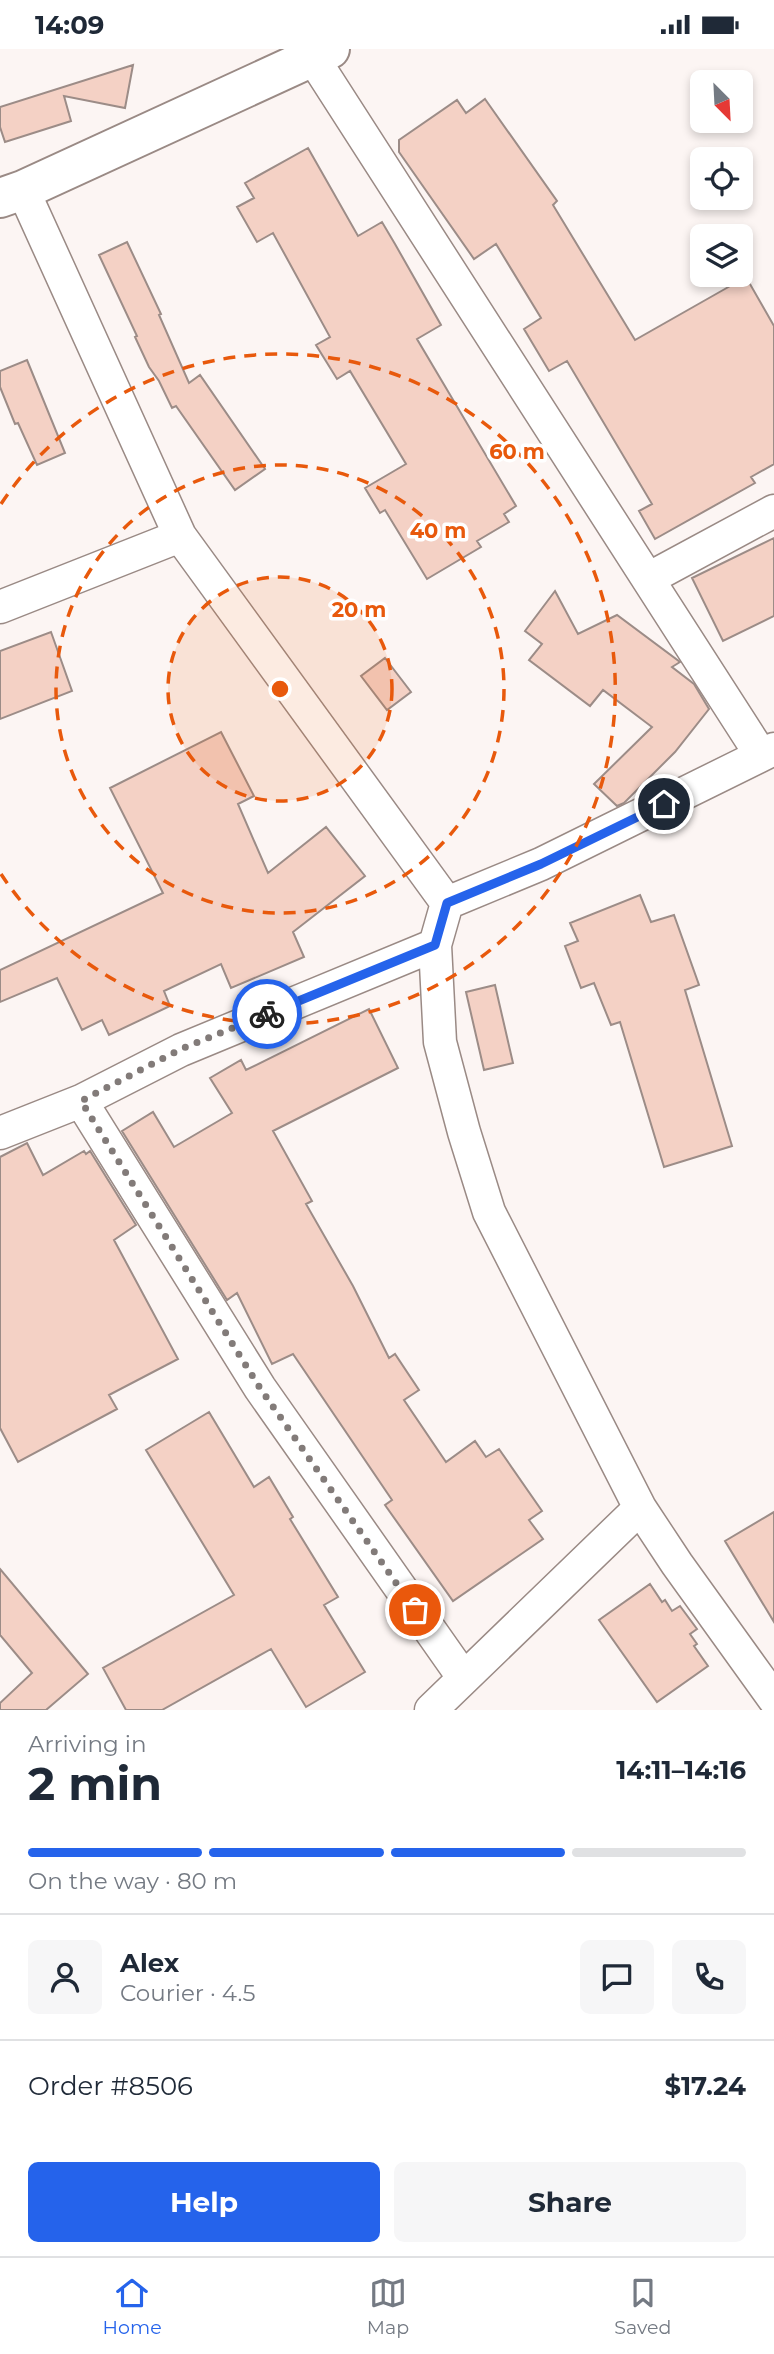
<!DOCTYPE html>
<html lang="en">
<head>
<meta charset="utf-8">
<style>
	:root { --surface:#fff; --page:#f6f6f7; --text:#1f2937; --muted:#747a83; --line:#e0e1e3; --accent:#2563eb }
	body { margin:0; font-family:Montserrat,sans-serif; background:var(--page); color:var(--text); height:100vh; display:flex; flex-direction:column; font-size:26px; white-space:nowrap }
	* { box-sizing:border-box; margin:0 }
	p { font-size:23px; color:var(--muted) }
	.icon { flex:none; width:38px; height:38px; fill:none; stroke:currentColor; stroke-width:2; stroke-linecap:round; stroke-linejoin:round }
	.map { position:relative; height:1661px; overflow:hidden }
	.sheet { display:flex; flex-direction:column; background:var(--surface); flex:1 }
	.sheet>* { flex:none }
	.needle { width:46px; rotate:156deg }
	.tools { position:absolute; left:690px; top:21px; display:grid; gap:14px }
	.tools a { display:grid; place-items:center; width:63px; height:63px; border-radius:10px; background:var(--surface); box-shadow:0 4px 10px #0003; font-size:35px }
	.pin { position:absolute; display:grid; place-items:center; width:60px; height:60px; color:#fff; margin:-30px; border:4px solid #fff; border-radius:50%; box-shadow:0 2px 7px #0007 }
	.courier { position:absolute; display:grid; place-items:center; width:70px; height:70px; margin:-35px; border:5px solid #2563eb; border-radius:50%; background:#fff; color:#222; box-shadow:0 2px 9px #0007 }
	.headline em { font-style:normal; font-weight:700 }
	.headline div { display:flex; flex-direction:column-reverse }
	.headline { display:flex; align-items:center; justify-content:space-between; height:119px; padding:0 28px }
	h1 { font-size:46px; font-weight:700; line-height:52px }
	.bar { display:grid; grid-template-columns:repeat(4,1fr); gap:10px 7px; align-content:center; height:84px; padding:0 28px }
	.bar i { height:9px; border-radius:5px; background:var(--line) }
	.bar .selected { background:var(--accent) }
	.bar p { grid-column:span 4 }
	.line { display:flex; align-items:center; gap:18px; padding:0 28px; border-top:2px solid var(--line) }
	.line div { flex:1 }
	.round { display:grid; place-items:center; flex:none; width:74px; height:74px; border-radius:10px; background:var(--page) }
	.cta { display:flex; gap:14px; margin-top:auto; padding:14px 28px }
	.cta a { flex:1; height:80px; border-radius:10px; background:var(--accent); color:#fff; font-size:28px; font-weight:700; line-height:80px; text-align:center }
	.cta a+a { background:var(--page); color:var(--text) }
	.status { display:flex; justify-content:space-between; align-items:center; height:49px; padding:0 35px; background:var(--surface); direction:ltr }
	.status svg { height:19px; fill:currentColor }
	.tabs { display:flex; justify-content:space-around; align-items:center; height:98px; border-top:2px solid var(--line); background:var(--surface); font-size:19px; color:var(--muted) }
	.tabs a { display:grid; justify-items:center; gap:4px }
	.tabs .selected { color:var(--accent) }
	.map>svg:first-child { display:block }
	.building { fill:#f4d1c5; stroke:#9c8c87; stroke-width:2 }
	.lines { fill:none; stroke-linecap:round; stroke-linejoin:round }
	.minor-casing { stroke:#9a8a85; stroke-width:35 }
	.tertiary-casing { stroke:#9a8a85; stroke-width:42 }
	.minor { stroke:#fff; stroke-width:32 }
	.tertiary { stroke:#fff; stroke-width:38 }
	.done { stroke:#827b79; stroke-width:7; stroke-dasharray:0 12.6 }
	.route { stroke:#2563eb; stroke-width:9 }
	.ring { fill:none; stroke:#e8590c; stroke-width:3.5; stroke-dasharray:12 9 }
	.centre { fill:#e8590c; stroke:#fff; stroke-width:3.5 }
	.ring-label { font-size:21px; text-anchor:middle; font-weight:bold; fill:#e8590c; stroke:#fff; stroke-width:7; stroke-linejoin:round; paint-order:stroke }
</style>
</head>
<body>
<div class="status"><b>14:09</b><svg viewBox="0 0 49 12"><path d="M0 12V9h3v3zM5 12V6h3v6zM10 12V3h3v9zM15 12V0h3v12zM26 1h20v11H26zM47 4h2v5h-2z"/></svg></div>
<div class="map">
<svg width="774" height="1661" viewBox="0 0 774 1661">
	<rect width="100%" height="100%" fill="#fcf5f3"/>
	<!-- building -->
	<path class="building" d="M133 16 125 59 64 47 71 72 5 93 0 78V58Z
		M485 50 557 152 553 156 635 291 746 228 774 277V415L751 428 755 434 655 490 639 462 652 455 567 312 549 322 524 280 541 269 496 195 474 210 399 103V91L457 51 466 64Z
		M308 99 358 187 382 173 395 195 441 276 417 290 516 457 504 465 509 473 477 492 481 498 427 530 385 461 380 464 365 439 406 415 350 322 337 330 316 296 330 288 273 184 257 193 237 158 254 149 245 134Z
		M127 193 161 265 159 266 189 334 200 326 265 420 235 441 176 357 172 359 159 332 149 318 135 288 137 287 99 206Z
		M27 311 65 404 37 416 18 374 15 375 0 338V322Z
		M774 489V567L723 592 692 529Z
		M555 542 578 585 617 566 680 613 672 618 694 635 709 660 675 703 624 754 617 757 594 735 652 678 603 641 590 657 529 611 542 595 525 582Z
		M51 583 72 642 0 670V602Z
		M385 609 411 643 387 661 361 627Z
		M221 683 254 747 238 755 268 824 326 778 365 827 293 883 304 908 231 939 221 915 164 942 170 957 109 986 102 971 82 981 57 929 0 953V921L163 844 110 739Z
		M640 846 651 873 674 866 699 936 685 941 732 1097 664 1118 620 973 611 976 594 934 581 939 565 897 578 892 570 874Z
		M495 936 513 1014 484 1021 466 943Z
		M369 960 398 1019 273 1082 312 1152 306 1155 353 1237 389 1309 395 1305 419 1341 404 1351 446 1413 475 1392 486 1408 499 1400 542 1462 529 1471 543 1490 453 1552 385 1456 392 1451 293 1305 272 1315 237 1244 227 1251 122 1082 153 1063 174 1098 232 1064 210 1029 241 1011 246 1021Z
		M27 1094 43 1126 84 1102 86 1105 90 1102 136 1176 114 1191 178 1310 109 1346 117 1360 18 1413 0 1379V1108Z
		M209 1363 254 1438 269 1428 293 1468 290 1470 338 1548 324 1556 365 1623 306 1658 271 1600 162 1661H126L103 1619 234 1546 146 1401Z
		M774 1463V1573L725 1492Z
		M0 1520 88 1625 46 1661H0V1654L32 1624 0 1586Z
		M650 1535 662 1553 665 1551 672 1562 680 1557 697 1580 690 1585 697 1595 694 1597 708 1617 657 1653 599 1571Z"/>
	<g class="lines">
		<defs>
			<path id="minor" d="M313 9 761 706
				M23 141 180 487 447 854
				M648 530 774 462
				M0 558 180 487
				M774 700 541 815 447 854 435 896 440 993 464 1083 489 1163 640 1459 677 1515 774 1650
				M81 1052 260 1339 463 1628
				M0 1084 81 1052 181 1001 435 896
				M431 1661 640 1459"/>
			<path id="tertiary" d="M0 149 23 141 330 0"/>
		</defs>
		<!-- minor casing -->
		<use href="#minor" class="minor-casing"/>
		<!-- tertiary casing -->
		<use href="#tertiary" class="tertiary-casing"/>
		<!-- minor -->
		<use href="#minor" class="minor"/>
		<!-- tertiary -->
		<use href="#tertiary" class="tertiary"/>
	</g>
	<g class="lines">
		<!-- done -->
		<path class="done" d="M267 965 181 1000 81 1052 260 1339 415 1561"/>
		<!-- route -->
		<path class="route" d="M267 965 435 896 447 854 541 815 664 755"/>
	</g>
	<!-- distance rings -->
	<circle cx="280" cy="640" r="112" fill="#e8590c" fill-opacity=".12"/>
	<g class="ring">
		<circle cx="280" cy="640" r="112"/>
		<circle cx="280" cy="640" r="224"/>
		<path d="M1 455A335 335 0 1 1 1 825"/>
	</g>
	<circle cx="280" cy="640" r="10" class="centre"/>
	<g class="ring-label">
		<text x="517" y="410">60 m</text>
		<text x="438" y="489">40 m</text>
		<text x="359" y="568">20 m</text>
	</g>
</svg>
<div class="tools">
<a><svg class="needle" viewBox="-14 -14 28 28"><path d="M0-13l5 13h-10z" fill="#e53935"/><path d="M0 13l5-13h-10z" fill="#747a83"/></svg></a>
<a><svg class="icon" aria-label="locate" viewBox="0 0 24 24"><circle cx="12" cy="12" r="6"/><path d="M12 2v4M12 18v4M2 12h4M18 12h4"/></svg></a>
<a><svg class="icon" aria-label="layers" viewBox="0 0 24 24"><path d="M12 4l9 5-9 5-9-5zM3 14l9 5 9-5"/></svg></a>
</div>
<div class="pin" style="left:415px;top:1561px;background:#ea580c"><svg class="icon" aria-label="bag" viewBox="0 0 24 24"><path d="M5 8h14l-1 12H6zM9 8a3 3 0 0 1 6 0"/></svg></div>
<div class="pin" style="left:664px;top:755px;background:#1f2937"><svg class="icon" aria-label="home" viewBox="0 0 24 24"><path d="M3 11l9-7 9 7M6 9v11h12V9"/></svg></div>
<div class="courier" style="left:267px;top:965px"><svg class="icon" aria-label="bike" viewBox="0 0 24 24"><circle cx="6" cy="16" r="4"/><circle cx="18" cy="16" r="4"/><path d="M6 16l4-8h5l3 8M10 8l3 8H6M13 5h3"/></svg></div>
</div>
<section class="sheet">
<div class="headline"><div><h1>2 min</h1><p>Arriving in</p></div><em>14:11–14:16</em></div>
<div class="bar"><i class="selected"></i><i class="selected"></i><i class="selected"></i><i></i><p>On the way · 80 m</p></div>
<div class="line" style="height:126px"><a class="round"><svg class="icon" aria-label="person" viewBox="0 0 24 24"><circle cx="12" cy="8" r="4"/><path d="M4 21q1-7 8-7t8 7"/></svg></a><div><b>Alex</b><p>Courier · 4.5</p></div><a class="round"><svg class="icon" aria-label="chat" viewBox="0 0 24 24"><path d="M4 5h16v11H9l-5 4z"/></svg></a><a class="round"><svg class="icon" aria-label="phone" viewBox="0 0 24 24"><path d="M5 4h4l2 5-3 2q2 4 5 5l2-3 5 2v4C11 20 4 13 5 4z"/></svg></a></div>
<div class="line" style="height:91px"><div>Order #8506</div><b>$17.24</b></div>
<div class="cta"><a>Help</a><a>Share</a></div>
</section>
<nav class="tabs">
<a class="selected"><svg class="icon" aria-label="home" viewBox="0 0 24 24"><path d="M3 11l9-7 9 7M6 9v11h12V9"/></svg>Home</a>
<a><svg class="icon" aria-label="map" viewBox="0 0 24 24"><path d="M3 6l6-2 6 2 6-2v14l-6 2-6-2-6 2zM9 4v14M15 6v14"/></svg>Map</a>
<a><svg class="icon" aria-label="saved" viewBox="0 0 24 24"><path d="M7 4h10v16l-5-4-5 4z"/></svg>Saved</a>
</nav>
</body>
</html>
